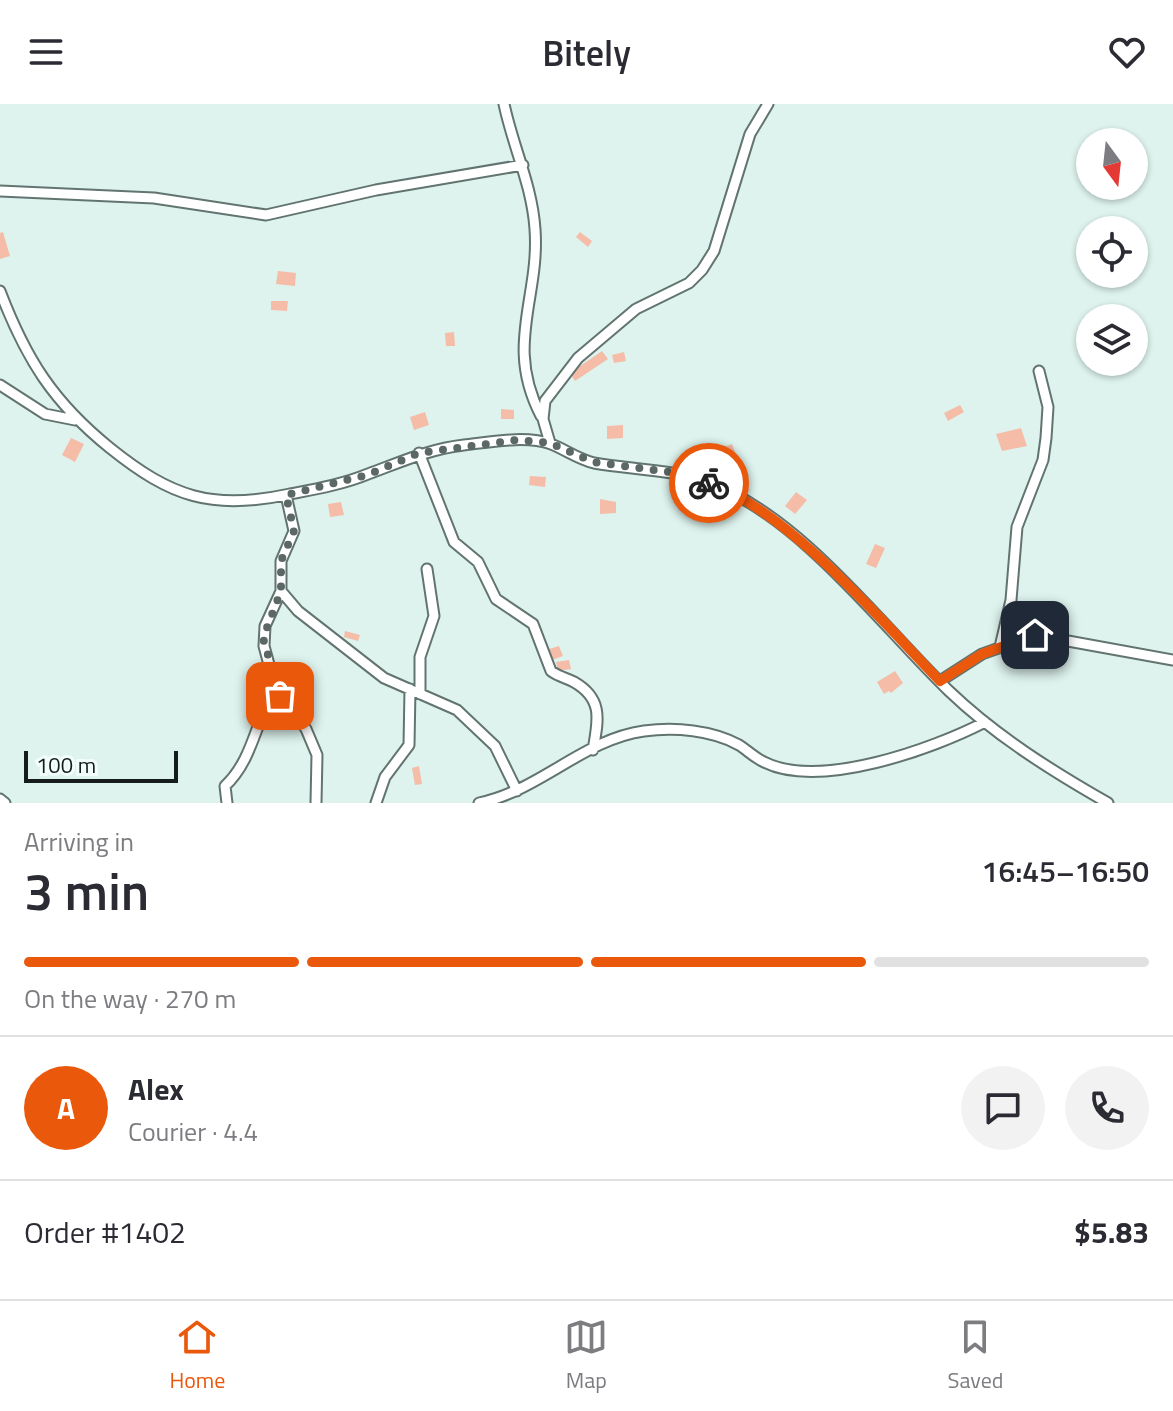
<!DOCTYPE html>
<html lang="en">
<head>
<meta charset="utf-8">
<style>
	:root { --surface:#fff; --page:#f2f2f3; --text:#2b2b33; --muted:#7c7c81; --line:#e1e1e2; --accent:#ea580c }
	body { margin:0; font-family:"Titillium Web",sans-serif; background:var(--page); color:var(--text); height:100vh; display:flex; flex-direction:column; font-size:30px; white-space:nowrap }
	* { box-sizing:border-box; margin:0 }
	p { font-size:26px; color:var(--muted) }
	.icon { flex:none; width:44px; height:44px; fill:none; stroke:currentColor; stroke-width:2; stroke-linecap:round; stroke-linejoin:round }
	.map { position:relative; height:699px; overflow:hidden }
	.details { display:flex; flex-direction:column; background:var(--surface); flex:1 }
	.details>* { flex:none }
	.needle { width:52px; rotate:165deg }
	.buttons { position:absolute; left:1076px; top:24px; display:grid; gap:16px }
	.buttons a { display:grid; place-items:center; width:72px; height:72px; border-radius:50%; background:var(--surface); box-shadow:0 2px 6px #0004; font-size:40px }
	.scale { position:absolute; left:24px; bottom:20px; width:154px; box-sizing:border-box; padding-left:8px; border:4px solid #151d1b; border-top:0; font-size:22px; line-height:28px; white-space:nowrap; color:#151d1b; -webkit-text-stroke:6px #f2fefb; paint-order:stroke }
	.pin { position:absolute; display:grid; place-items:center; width:68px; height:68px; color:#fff; margin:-34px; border-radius:16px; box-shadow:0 4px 12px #0006 }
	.courier { position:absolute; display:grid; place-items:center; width:80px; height:80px; margin:-40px; border:6px solid #ea580c; border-radius:50%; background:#fff; color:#222; box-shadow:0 2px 10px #0007 }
	.head em { font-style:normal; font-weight:600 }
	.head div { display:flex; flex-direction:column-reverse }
	.head { display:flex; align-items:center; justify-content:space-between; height:136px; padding:0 24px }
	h1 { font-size:52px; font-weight:600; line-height:60px }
	.bar { display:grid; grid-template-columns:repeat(4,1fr); gap:12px 8px; align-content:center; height:96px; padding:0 24px }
	.bar i { height:10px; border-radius:6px; background:var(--line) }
	.bar .active { background:var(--accent) }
	.bar p { grid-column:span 4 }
	.line { display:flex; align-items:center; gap:20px; padding:0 24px; border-top:2px solid var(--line) }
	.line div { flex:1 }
	.round { display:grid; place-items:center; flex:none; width:84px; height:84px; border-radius:42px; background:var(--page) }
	header { display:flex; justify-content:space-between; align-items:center; height:104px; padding:0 24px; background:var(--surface); font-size:36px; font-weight:600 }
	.dock { display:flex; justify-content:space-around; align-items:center; height:112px; border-top:2px solid var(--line); background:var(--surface); font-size:22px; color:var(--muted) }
	.dock a { display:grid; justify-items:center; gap:4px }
	.dock .active { color:var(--accent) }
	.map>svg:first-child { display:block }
	.building { fill:#f5bca8 }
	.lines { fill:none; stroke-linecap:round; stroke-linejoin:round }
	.street-casing { stroke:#627470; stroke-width:13 }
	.street { stroke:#fff; stroke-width:9 }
	.done { stroke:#5b6865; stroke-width:8; stroke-dasharray:0 14.4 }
	.route { stroke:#ea580c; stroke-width:10 }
</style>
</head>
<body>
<header><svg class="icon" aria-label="menu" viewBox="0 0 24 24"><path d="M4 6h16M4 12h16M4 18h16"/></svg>Bitely<svg class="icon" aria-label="heart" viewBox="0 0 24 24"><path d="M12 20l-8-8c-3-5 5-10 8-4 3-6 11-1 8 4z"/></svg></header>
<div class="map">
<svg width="1173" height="699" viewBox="0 0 1173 699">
	<rect width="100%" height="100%" fill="#def3ee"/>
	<!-- building -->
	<path class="building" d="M3 128 10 152 0 155V129Z
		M580 128 592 137 588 143 576 133Z
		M278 167 296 169 295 182 276 180Z
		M271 197H288L287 207 271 206Z
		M454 228 455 242H446L445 229Z
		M602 247 608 255 575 277 570 269Z
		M624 248 626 257 614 259 612 251Z
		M960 301 964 308 948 317 944 309Z
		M501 305 514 306V315H501Z
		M425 308 429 321 414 326 410 313Z
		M623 321V334L607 335V322Z
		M1021 324 1027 342 1002 347 996 330Z
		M71 334 84 340 75 358 62 351Z
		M732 340 737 353 730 356 724 343Z
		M530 372 546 373 545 383 529 381Z
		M796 388 807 396 795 410 785 402Z
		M600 395 616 398V409L600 410Z
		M341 398 344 411 330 413 328 400Z
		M875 440 885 444 876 464 866 460Z
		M345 527 360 531 358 537 344 533Z
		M559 542 563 552 552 556 549 545Z
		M569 556 571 565 558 567 556 558Z
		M895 567 903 579 891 589 889 587 884 590 877 578Z
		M419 662 422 680 415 681 412 664Z"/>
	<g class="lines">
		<defs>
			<path id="street" d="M504 0C513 43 532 81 535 125 540 194 504 241 541 312
				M0 87 154 94 266 111 376 86 523 61
				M0 187C26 255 53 298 110 344 171 393 212 407 290 390 316 385 344 380 368 370 401 358 429 345 464 341 490 338 526 331 551 340 566 346 578 355 594 359 634 366 675 365 713 380 804 417 880 520 949 587 996 632 1052 667 1108 699
				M0 281 45 310 75 316
				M550 339 543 315 545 297 578 254 636 205 689 179 702 166 714 147 750 30 768 0
				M419 349 454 438 478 458 496 495 533 520 551 567C559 573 567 574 574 578 604 595 598 617 593 646
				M286 391 294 427 281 457V487L265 522 264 542 275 583 306 625 317 651 316 699
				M281 487 298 507 384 574 457 606 495 642 517 687
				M1000 543 1011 496 1017 423 1043 356 1046 334 1048 303 1039 267
				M940 577 982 550 1035 531 1173 556
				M420 590V553L434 512 427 465
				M0 695 5 699
				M227 699 225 682C253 656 256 616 275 583
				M376 699 385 673 409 641 410 585
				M479 699C539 687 584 635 644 627 675 623 712 626 739 641 747 646 755 654 764 658 819 686 933 645 985 618"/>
		</defs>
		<!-- street casing -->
		<use href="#street" class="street-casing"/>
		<!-- street -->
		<use href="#street" class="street"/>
	</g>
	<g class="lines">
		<!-- done -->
		<path class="done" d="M280 592 263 534 281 487V457L294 427 286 391 367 371 419 349 517 336 550 339 593 358 669 368 709 379"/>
		<!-- route -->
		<path class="route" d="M709 379C787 406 882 517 940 577L982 550 1035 531"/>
	</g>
</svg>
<div class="buttons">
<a><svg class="needle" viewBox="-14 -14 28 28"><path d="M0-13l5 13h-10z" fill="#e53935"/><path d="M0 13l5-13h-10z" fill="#7c7c81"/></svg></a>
<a><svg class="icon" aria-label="locate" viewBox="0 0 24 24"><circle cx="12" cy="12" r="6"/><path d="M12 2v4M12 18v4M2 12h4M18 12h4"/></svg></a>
<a><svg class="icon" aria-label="layers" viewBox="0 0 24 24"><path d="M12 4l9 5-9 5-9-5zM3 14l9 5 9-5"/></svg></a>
</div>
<div class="scale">100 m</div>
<div class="pin" style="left:280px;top:592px;background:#ea580c"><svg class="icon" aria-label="bag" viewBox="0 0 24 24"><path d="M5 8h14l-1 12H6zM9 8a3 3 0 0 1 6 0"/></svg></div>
<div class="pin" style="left:1035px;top:531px;background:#1f2937"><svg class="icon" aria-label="home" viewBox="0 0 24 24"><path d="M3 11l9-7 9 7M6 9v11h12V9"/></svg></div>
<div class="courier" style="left:709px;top:379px"><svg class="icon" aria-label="bike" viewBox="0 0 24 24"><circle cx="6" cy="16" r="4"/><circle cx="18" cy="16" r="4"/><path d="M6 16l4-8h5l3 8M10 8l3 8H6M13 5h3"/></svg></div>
</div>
<section class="details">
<div class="head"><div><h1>3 min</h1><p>Arriving in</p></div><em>16:45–16:50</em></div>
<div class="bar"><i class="active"></i><i class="active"></i><i class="active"></i><i></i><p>On the way · 270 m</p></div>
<div class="line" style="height:144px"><b class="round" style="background:var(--accent);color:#fff">A</b><div><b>Alex</b><p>Courier · 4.4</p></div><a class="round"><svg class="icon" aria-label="chat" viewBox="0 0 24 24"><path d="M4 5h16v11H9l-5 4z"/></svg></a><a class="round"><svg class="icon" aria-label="phone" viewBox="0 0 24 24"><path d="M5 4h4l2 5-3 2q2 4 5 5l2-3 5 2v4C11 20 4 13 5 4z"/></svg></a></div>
<div class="line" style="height:104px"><div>Order #1402</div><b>$5.83</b></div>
</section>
<nav class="dock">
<a class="active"><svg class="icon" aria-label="home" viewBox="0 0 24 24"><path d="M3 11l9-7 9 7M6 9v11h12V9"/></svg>Home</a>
<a><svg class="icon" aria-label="map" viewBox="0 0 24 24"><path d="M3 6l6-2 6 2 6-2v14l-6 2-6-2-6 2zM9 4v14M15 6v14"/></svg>Map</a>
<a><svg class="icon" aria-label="saved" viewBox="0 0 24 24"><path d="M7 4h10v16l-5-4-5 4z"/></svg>Saved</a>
</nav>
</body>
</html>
